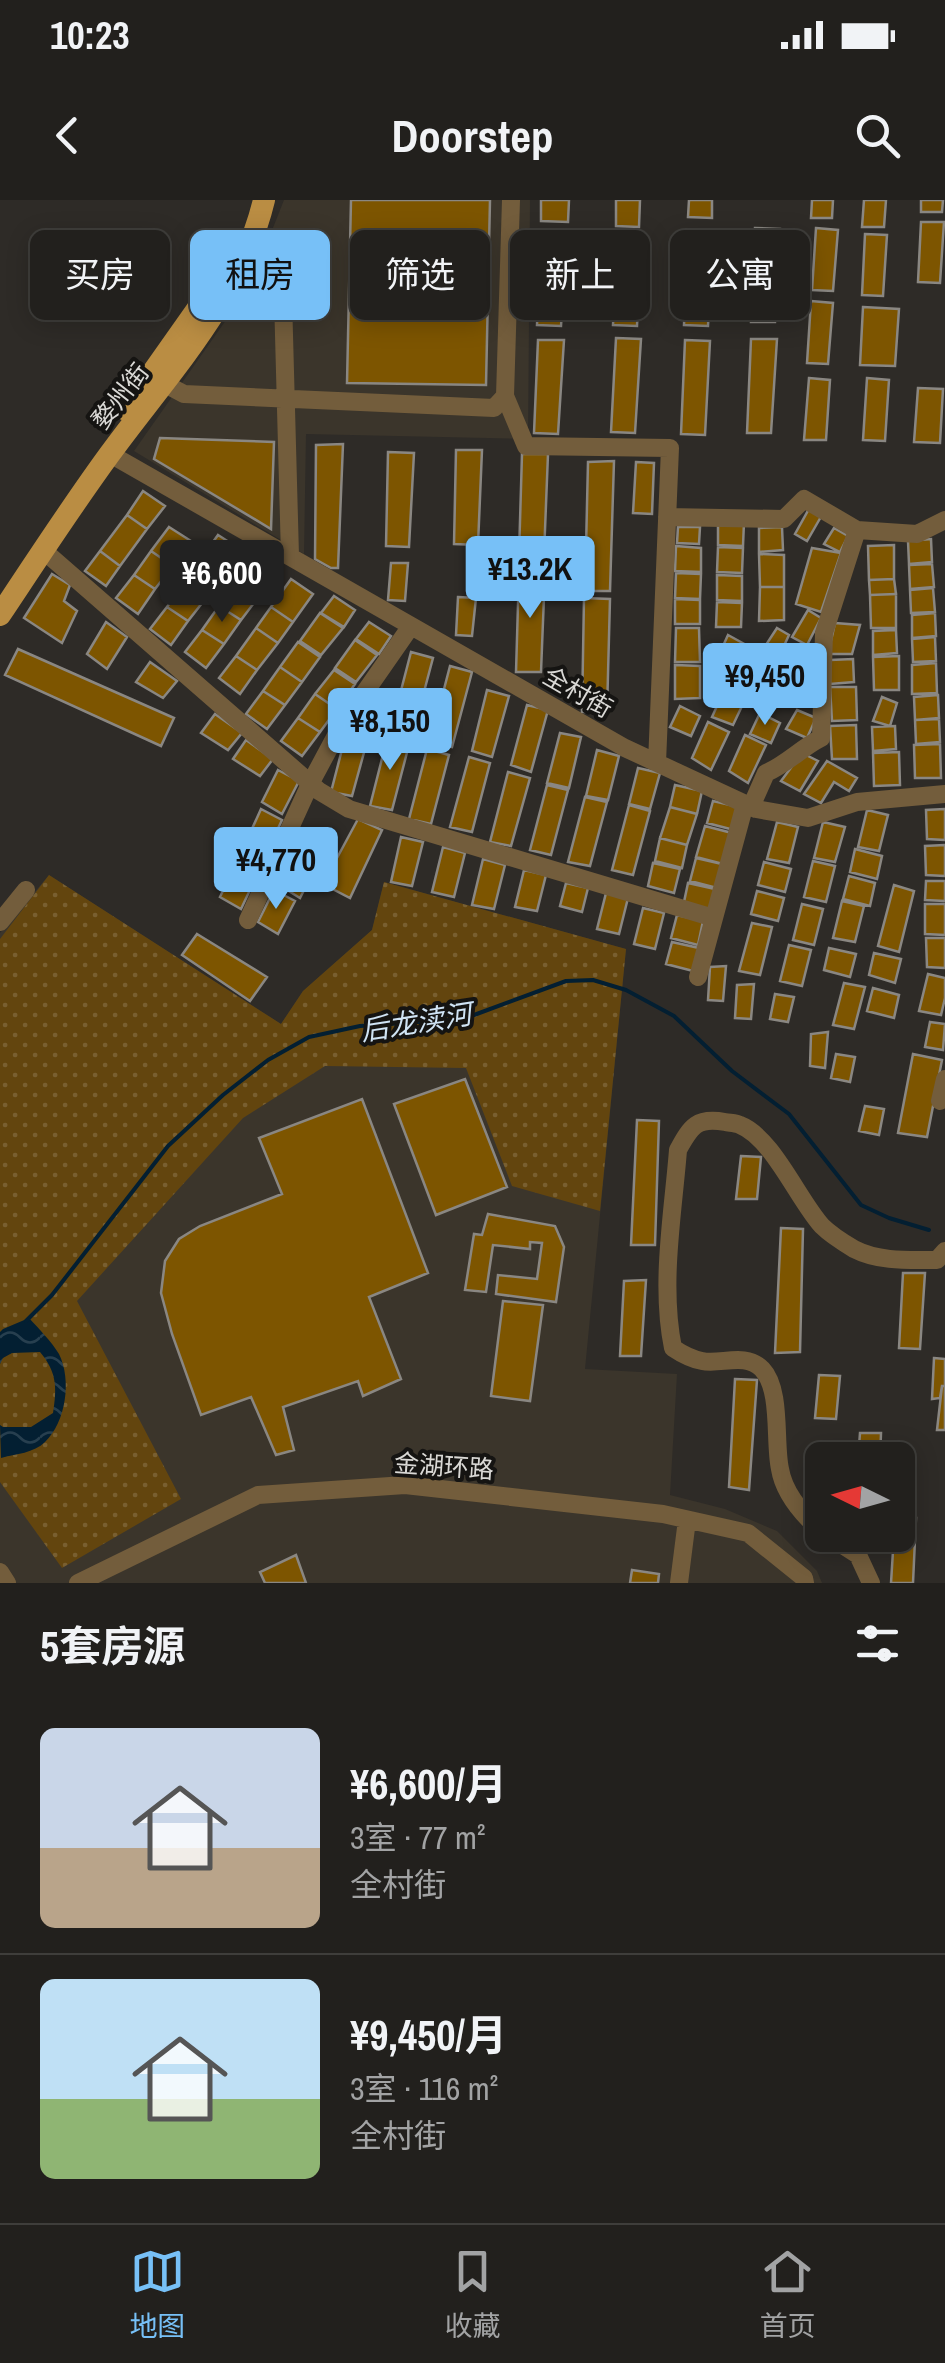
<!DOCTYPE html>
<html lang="zh">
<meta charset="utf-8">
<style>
:root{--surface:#22201d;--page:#2e2d2a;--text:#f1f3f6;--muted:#a2a3a4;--line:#3f3e3b;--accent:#77c0f7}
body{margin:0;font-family:"Archivo Narrow","Noto Sans SC",sans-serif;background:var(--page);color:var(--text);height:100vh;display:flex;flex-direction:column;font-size:38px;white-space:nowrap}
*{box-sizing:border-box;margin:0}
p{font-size:32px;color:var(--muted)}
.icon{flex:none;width:55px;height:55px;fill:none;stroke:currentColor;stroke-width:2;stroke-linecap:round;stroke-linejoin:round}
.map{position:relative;height:1383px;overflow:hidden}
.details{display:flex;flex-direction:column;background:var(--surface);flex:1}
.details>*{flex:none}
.banner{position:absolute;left:30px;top:30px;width:885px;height:90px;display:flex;gap:20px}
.needle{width:65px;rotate:275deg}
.tools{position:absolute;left:805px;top:1242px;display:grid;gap:20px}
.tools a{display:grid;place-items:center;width:110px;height:110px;border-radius:15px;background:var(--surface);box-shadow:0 5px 25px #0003,0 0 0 2px var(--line);font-size:50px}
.price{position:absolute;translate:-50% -85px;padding:0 22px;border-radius:10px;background:var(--accent);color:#111;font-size:32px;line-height:65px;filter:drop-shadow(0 2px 5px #0008)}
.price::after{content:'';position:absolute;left:50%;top:60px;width:30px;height:22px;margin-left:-15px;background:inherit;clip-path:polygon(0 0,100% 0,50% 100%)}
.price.current{background:#222;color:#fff}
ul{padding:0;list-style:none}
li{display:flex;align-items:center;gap:30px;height:250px;padding:0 40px}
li+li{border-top:2px solid var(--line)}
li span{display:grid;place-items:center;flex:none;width:280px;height:200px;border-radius:15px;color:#555}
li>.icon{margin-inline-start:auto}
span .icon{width:120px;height:120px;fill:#fffc;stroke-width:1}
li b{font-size:42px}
h2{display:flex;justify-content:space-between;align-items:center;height:120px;padding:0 40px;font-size:42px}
.chip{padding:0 35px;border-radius:15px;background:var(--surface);box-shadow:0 5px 25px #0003,0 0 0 2px var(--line);font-size:35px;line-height:90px}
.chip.current{background:var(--accent);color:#111}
.status{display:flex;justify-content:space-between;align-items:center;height:70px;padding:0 50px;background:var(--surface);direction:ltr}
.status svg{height:28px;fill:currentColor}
header{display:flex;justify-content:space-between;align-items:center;height:130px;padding:0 40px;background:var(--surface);font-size:45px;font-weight:800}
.tab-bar{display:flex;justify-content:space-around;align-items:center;height:140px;border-top:2px solid var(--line);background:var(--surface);font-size:28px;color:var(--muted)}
.tab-bar a{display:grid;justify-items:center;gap:5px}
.tab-bar .current{color:var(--accent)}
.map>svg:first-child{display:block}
</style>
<div class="status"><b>10:23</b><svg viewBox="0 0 49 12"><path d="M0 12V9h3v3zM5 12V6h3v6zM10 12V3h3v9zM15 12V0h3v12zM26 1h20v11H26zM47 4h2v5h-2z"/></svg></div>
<header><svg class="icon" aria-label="back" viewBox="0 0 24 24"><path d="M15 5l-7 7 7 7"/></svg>Doorstep<svg class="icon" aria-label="search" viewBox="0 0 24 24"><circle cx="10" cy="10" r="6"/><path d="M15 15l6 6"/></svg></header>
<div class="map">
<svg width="945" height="1383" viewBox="0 0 945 1383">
<defs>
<pattern id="park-dots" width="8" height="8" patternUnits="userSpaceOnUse" patternTransform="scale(2.5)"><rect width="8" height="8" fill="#63450e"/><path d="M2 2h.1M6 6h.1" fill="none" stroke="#795f30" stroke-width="1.8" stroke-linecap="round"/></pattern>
<pattern id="water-waves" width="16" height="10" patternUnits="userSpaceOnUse" patternTransform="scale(2.5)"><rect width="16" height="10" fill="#031f32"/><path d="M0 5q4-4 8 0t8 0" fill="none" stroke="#273f4f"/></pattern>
</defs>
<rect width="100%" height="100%" fill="#2e2b27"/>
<path fill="#3b352b" d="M284,0H530L528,239L306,234L304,354L134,251L250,86Z
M49,675L281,824L303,791L372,730L384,682L626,749L585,1169L677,1174L670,1295L725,1309L777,1331L817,1371L822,1383H0V733Z"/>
<path fill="url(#park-dots)" d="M49,675L281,824L303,791L372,730L384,682L626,749L600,1011L512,986L466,868L325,866L243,918L77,1101L181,1299L62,1368L0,1282V739Z"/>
<path fill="url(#water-waves)" d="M29,1118C40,1130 51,1141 59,1154C72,1180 66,1222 45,1242C34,1253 16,1254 1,1258L0,1225L3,1227H31L53,1213C57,1188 57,1172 40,1152L12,1153L3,1158L0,1164V1132L3,1129Z"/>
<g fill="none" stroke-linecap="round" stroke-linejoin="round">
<path stroke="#031f32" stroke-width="4" d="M26,1121L52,1095L168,946L223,895L268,860L309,837L360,826L448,820L474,815L566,781L593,780L626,790L674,816L732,871L789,914L861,1005L889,1018L929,1030"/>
</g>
<path fill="#7d5500" stroke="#8a8782" stroke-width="2.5" d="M351,0H490L486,185L347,183Z
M541,0H569L568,22L541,21Z
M616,0H640L639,27L616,26Z
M689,0H712V18L688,17Z
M812,0H833L832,18H811Z
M864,0H886L884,27H862Z
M921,0H943L942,12H921Z
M921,22H944L940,83L918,82Z
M755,28L780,29L775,122H751Z
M816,28L838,30L833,91L812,90Z
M541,31L567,32L561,126L537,125Z
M688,31L713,32L708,126L684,125Z
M865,34L887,35L883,96L862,95Z
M617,39L641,41L637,126L613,125Z
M811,101L833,103L828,164L807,163Z
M863,107L899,109L895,166L860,165Z
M616,138L641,139L635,233L611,232Z
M751,139H777L771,233H747Z
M538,140H564L558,234L534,233Z
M685,140L710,141L705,235L681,234Z
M809,178L830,180L826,240H804Z
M867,178L889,180L885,241L863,240Z
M918,188L943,189L940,243L914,242Z
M160,238L274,242L271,329L154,259Z
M343,244L338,368H331L315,359L316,245Z
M456,250H482L478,345L454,344Z
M388,252L414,253L409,347L386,346Z
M522,254H548L544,355H519Z
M614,261L610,391H585L588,262Z
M636,262L654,263L652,314L633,313Z
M143,291L165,306L147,329L127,315Z
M810,307L822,315L807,341L795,334Z
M127,315L147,329L120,366L100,351Z
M718,320L744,322L743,346L718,345Z
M169,327L191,341L173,366L151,351Z
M678,327H700L699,344L677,343Z
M782,327L783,350L759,352V328Z
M834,328L848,336L840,352L824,344Z
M218,335L240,349L226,370L203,356Z
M931,339L932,362L909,364L908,341Z
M894,345V379L869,380L868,346Z
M676,346L701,348V372L675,371Z
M718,347L743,348L742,373L717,372Z
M812,348L841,353L821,412L796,404Z
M100,351L120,366L106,386L85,371Z
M151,351L173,366L155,389L134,375Z
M759,354L784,355V387H760Z
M202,358L224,373L206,398L184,383Z
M253,358L275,373L261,394L238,379Z
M391,363H408L405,401L388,400Z
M932,364L934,387L910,389L909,365Z
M519,371H545L541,472H516Z
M676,373L701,374L700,399L675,398Z
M52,374L70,385L64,401L77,411L62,443L24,418Z
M134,375L155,389L138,414L116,398Z
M717,375L742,376V401L717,400Z
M291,379L313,394L293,422L271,407Z
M894,379L896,394L870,395L869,380Z
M238,381L260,395L241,420L219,406Z
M184,383L206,398L188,421L167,407Z
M760,387H784V420L759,421Z
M933,388L935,412L911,413L910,390Z
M896,394V428H871L870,395Z
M334,396L355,410L344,427L321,413Z
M458,397L476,398L472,436L456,435Z
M584,398L610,399L607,512H582Z
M675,399L700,400V424H675Z
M717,402L742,403L741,427H716Z
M219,406L241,420L224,444L202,430Z
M167,407L188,421L171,445L150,429Z
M271,407L293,422L278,443L256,428Z
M808,410L821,418L807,445L792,437Z
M320,413L343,428L321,455L300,441Z
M935,413L936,436L912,438V415Z
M106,422L127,437L107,469L87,454Z
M369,422L391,436L379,454L356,439Z
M835,423L860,425L852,454H828Z
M256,428L278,443L257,470L236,456Z
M676,428H699L700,462H675Z
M777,428L789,435L776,463L760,454Z
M202,430L224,444L206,468L185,452Z
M896,430L897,453L873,455V431Z
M728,435L748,446L739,466L718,457Z
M935,437L936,461L913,462L912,439Z
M355,440L377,455L356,482L335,468Z
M298,442L320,457L302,482L280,467Z
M18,449L174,518L161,546L5,475Z
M411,452L433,458L413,533L391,529Z
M236,456L257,470L240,494L219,478Z
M899,456V490H874L873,457Z
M760,459L783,473L764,504L742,491Z
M853,459L854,482L830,484V460Z
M150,462L177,481L163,498L136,482Z
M936,463L937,493L912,494V465Z
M675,465L700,466V498L675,499Z
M450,466L472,472L452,547L430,543Z
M280,467L302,482L285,505L263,491Z
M334,470L355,484L337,509L315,494Z
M830,487H856L857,520L832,521Z
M487,490L509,496L492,557L472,551Z
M263,491L285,505L267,529L246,514Z
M315,494L337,509L320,532L298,518Z
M722,495L742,506L733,525L712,517Z
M938,495L939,518L915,520L914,497Z
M882,497L897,503L890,526L873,521Z
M527,505L548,510L531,572L511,565Z
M680,506L700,516L691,536L670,527Z
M797,510L816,518L807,538L786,529Z
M760,513L780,523L771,543L750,534Z
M215,514L242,533L228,550L201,533Z
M298,518L320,532L302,556L281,541Z
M939,519L940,542L916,544L915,520Z
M708,522L729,532L711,570L692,558Z
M856,525L857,559H832L830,526Z
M895,526L896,549L873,551L872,527Z
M560,533L581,537L569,588L547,583Z
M346,534L368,538L352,596L331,592Z
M388,535L410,541L392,610L370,606Z
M745,535L766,545L748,583L729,571Z
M246,540L273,559L260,576L233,559Z
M940,544L941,578H915L914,545Z
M427,549L449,555L431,624L409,619Z
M597,550L619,556L608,600L586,596Z
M899,552L900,585L874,586L873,553Z
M802,553L818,561L800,591L781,581Z
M469,557L490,563L472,632L450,627Z
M827,561L857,578L849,591L834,582L821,603L804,594Z
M638,568L660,573L650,609L629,604Z
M278,570L299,581L282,614L262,602Z
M508,572L530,578L511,646L490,642Z
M547,585L568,590L551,655L530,650Z
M675,585L702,591L697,614L670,607Z
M585,597L607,602L590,666L568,662Z
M713,601L739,607L734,630L707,623Z
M629,605L650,611L633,675L612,670Z
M670,607L697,614L687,645L660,638Z
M261,609L282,620L272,641L251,631Z
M945,609V640L927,639L926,610Z
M867,610L888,615L879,651L858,647Z
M358,619L382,630L350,698L323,684Z
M777,622L798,627L789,663L767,659Z
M823,622L845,627L835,662L814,658Z
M705,626L732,633L723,664L696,657Z
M248,636L269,647L260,668L238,658Z
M300,637L325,649L300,698L276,683Z
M401,637L423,642L412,686L391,682Z
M660,638L687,645L682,668L655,661Z
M945,645V676L926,675L925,646Z
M443,647L465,653L454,697L432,692Z
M855,649L882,656L877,679L850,672Z
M696,658L722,664L717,688L690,681Z
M483,659L505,665L494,709L472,705Z
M813,661L835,666L826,702L804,697Z
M764,662L791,669L785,692L758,685Z
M653,663L680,669L674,693L648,686Z
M236,664L257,675L241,709L220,697Z
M524,670L546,675L537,711L515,707Z
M849,676L875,683L870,706L843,699Z
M926,681H945V701L925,700Z
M566,683L588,688L582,712L560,706Z
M688,683L715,689L710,710L684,702Z
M894,685L914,691L899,752L878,746Z
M274,690L295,701L278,734L258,722Z
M757,691L784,698L778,721L751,714Z
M606,693L628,698L619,734L597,729Z
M842,701L864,706L855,742L833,738Z
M802,704L823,709L814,745L793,740Z
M925,704H945V735L925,734Z
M643,708L664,713L655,749L634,744Z
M677,715L703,721L698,745L671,738Z
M752,723L772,727L760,775L739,771Z
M197,734L267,777L250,801L182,755Z
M926,738H945V768L927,767Z
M672,742L699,748L693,771L666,764Z
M789,745L811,750L802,786L780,781Z
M829,748L856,754L850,777L824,770Z
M874,753L901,759L895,783L869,775Z
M726,766L723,801L708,800L710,767Z
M928,774L945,778V798L941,815L919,811Z
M844,783L865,787L854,829L833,825Z
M754,784L751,819L735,818L737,785Z
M873,788L899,795L894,818L867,811Z
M775,794L794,797L788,822L770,819Z
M930,822L945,824L943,850L925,847Z
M828,832L825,868L810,866L811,834Z
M836,854L855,857L850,882L831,878Z
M913,854L942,860L927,937L898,933Z
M465,879L507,987L436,1015L394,904Z
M362,899L428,1073L369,1097L401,1179L363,1196L358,1181L283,1207L294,1250L276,1255L251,1197L201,1215L172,1134L161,1093L165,1061L179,1039L200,1026L282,994L259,938Z
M865,906L884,909L879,935L859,931Z
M637,920L659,921L655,1045H631Z
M741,956L761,957L757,999H736Z
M488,1014L555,1026L564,1047L556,1102L496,1094L498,1075L537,1079L542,1043L530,1042V1049L493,1045L486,1092L465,1090L474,1034L482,1035Z
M781,1028L803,1029L800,1152L775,1153Z
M903,1073H925L920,1149L899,1148Z
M646,1080L641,1156H620L624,1081Z
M503,1101L543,1105L530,1201L491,1196Z
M934,1158L945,1159V1186H942L940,1198L932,1199Z
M819,1175L840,1176L836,1219L815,1218Z
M735,1179L757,1180L749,1290L729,1287Z
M942,1186H945V1230H937Z
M860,1233H881L880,1260H858Z
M916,1318L913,1383H891L894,1335H898V1319Z
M296,1355L306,1383H265L260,1372Z
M632,1370L659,1374L658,1383H630Z"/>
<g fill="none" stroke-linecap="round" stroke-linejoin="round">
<path stroke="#735d3c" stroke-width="18" d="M254,36L282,61L290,356
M165,184L184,194L494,208L505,196L511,0
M505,196L526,246L670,248L657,563
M110,254L625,548L756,609L808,618L857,602L945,594
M667,317L784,319L804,299L857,330L917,334L945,320
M44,351L319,591L349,609L714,718
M751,607L766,573C787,564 801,548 821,538L824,433L857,330
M248,720L310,584L340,528L411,426
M0,722L26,690
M698,777L745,604
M940,901L945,879
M822,1332C804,1316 784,1294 780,1269C774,1242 782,1190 762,1169C745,1152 721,1165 702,1161C691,1159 682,1154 673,1148C660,1084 673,1014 678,950C691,926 697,917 725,922C730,923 736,923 740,925C772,937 799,1001 822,1026C830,1034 844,1043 854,1049C879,1062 909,1060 937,1060L945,1051
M827,1335L858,1355L871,1383
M0,1372L7,1383
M78,1383L258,1295L405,1285L663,1314L748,1333L804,1378L805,1383
M679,1383L687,1320"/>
<path stroke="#ba8d43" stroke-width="22" d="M126,210L217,81
M0,415C36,361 71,307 109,255C168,174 240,100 264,0"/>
</g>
<g text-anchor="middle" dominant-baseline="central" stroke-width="8" stroke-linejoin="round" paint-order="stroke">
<g font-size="25" fill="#dad9d6" stroke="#151412">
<text transform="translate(120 196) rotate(-52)">婺州街</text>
<text transform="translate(578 492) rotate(30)">全村街</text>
<text transform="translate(444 1266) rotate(4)">金湖环路</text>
</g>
<g font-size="28" font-style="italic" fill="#d0e4f5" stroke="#151412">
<text transform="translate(416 822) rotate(-9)">后龙渎河</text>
</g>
</g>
</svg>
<div class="tools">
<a><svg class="needle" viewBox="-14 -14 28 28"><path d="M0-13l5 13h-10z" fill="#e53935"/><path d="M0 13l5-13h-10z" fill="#a2a3a4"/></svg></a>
</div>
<b class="price" style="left:530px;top:421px">¥13.2K</b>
<b class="price current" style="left:222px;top:425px">¥6,600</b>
<b class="price" style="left:765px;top:528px">¥9,450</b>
<b class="price" style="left:390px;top:573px">¥8,150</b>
<b class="price" style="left:276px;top:712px">¥4,770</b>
<div class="banner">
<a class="chip">买房</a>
<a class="chip current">租房</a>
<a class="chip">筛选</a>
<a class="chip">新上</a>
<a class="chip">公寓</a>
</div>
</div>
<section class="details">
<h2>5套房源<svg class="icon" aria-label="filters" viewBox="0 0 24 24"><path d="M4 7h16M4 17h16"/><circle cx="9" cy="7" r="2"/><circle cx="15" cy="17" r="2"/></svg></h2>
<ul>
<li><span style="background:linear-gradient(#c9d6e8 60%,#b9a48a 0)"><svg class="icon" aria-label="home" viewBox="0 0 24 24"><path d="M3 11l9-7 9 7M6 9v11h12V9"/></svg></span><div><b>¥6,600/月</b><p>3室 · 77 m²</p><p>全村街</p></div></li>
<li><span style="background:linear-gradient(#bfe0f5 60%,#8fb573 0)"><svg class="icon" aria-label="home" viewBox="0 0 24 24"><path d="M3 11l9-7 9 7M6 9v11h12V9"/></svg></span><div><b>¥9,450/月</b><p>3室 · 116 m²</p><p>全村街</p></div></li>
</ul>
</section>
<nav class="tab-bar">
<a class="current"><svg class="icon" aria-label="map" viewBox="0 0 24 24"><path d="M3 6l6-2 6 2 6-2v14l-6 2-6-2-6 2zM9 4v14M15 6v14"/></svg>地图</a>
<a><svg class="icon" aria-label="saved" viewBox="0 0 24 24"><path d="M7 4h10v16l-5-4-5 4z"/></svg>收藏</a>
<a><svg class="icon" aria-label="home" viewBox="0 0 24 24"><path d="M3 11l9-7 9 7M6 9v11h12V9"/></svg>首页</a>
</nav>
